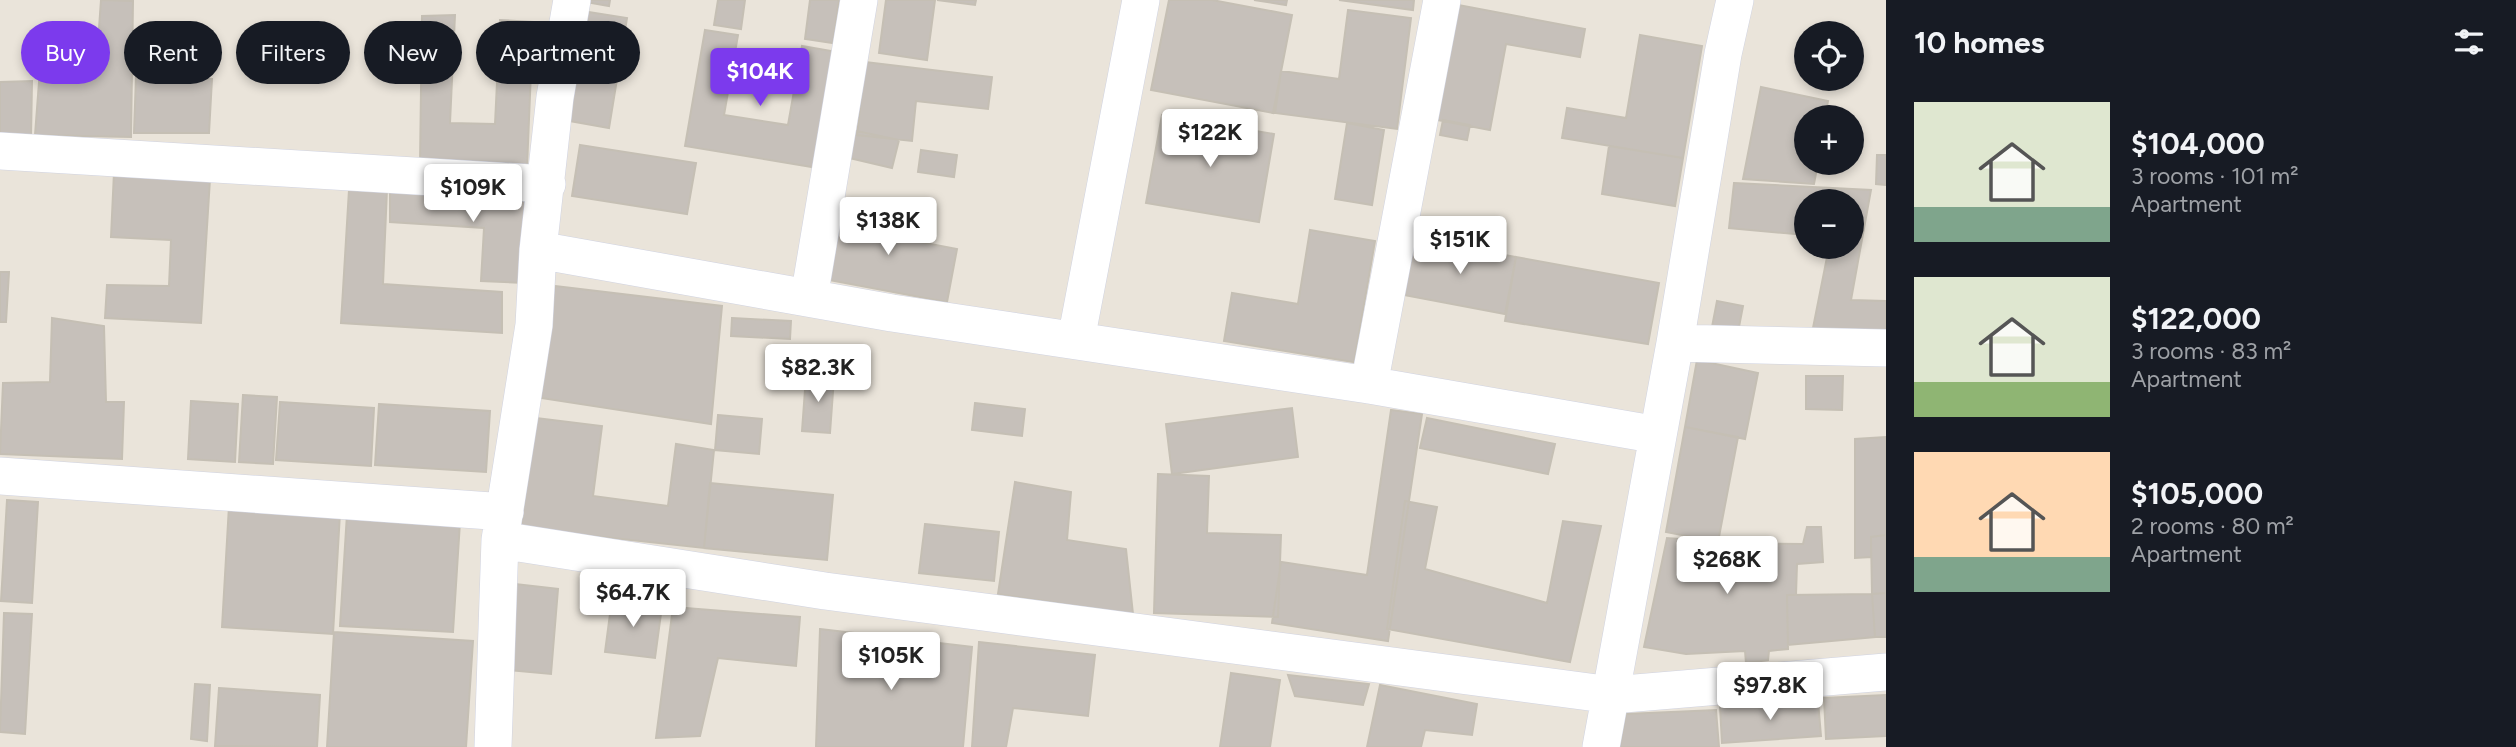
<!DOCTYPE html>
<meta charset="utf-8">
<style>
:root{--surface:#171b24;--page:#242831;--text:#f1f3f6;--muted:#9ea1a6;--accent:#7c3aed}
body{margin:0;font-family:Figtree,sans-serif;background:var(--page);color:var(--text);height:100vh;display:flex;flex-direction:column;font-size:26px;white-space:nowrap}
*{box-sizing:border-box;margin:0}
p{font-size:23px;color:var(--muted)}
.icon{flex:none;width:38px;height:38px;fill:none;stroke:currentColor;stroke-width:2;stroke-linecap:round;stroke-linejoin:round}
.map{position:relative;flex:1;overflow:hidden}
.panel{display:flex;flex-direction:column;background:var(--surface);width:630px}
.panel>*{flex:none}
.hud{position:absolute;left:21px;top:21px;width:665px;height:63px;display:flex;gap:14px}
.controls{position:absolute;left:1794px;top:21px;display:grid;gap:14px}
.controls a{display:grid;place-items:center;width:70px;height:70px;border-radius:50%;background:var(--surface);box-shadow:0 4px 10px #0003;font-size:35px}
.price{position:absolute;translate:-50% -60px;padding:0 16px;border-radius:7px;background:#fff;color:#222;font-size:23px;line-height:46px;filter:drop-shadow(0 2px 4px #0008)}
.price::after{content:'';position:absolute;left:50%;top:42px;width:21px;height:16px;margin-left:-10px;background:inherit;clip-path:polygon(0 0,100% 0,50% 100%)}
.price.selected{background:var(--accent);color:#fff}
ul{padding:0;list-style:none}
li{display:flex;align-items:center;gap:21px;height:175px;padding:0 28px}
li span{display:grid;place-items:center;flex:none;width:196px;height:140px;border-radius:0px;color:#555}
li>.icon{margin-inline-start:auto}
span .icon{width:84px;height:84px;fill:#fffc;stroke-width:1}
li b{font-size:30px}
h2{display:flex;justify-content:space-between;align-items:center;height:84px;padding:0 28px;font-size:30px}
.chip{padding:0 24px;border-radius:32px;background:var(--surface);box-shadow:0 4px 10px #0003;font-size:24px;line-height:63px}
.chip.selected{background:var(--accent);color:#fff}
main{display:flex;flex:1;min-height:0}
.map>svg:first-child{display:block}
</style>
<main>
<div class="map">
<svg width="1886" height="747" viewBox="0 0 1886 747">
<rect width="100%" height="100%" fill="#eae4da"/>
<path fill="#c6c0ba" stroke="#c5bfb4" stroke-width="2" d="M101,0L133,1L131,137L35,135L40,69L96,71Z
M587,0H610L609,6L586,2Z
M718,0H745L741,29L714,25Z
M810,0H839L833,43L805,39Z
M886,0H935L927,60L879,53Z
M937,0H976L975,5Z
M1169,0H1212L1292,15L1273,113L1151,90Z
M1254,0H1287L1286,5Z
M1339,0H1414L1413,10Z
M1453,4L1585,29L1580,57L1506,44L1490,130L1432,119Z
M576,10L627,18L609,128L558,119Z
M1348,10L1411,18L1397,129L1275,113L1281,71L1339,79Z
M455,15L450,123L495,124L500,20L533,22L527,168L420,164L422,16Z
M705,30L738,35L724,115L788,125L802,46L837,52L818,168L685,146Z
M1640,35L1702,46L1683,158L1562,138L1567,108L1626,118Z
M865,62L992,77L988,109L916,101L912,141L857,135Z
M136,76L212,79L209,133H134Z
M32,81L31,138L0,137V82Z
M1761,87L1828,101L1825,117H1806V163H1818L1814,184L1743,179Z
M1162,115L1274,134L1259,222L1146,203Z
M1443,120L1470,125L1467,140L1440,135Z
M1347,123L1384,130L1372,205L1335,199Z
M852,130L899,140L892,168L845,157Z
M580,145L696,163L687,214L572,196Z
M1609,146L1683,158L1675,206L1602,194Z
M921,150L957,155L954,177L918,172Z
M1877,155H1886V185L1876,184Z
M114,172L210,179L201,323L105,318L107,285L169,286L171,240L111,237Z
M1734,183L1871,190L1851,300L1886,301V337L1812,333L1829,247H1852V201H1806V235L1729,228Z
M390,187L529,195L524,283L481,281L484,228L390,222Z
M387,189L383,284L502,292V333L341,323L349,190Z
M844,198L884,206L878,234L957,249L947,302L829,280Z
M1310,230L1375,241L1354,362L1224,341L1232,293L1298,304Z
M1414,239L1516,257L1505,314L1404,295Z
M1516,257L1659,283L1648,344L1505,321Z
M0,272H9L6,322H0Z
M555,286L722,306L711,424L541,398Z
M1717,301L1743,306L1738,332L1712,327Z
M52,318L104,326L106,402H124L122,459L0,454L3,383L50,382Z
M732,318L791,321L790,339L731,336Z
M1697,360L1758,373L1745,439L1685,427Z
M806,376L834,378L830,433L802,431Z
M1806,376H1843L1842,410L1806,409Z
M243,395L277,397L273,464L239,462Z
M191,401L238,404L235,462L188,459Z
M280,402L374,408L371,466L276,460Z
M975,403L1025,409L1022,436L972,430Z
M379,404L490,411L486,472L375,465Z
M1292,408L1298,457L1172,474L1166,424Z
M1391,410L1422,414L1388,641L1272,623L1281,562L1367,575Z
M718,415L762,419L759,454L715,450Z
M536,418L602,426L593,496L668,506L676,444L714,450L704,548L521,528Z
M1427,418L1555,444L1548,474L1420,448Z
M1685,427L1738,437L1718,542L1666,532Z
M1886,437V535L1871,537V557L1855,558V439Z
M1158,474L1209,476L1207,533L1281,535L1278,617L1154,613Z
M1015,482L1071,492L1067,540L1126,549L1133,614L998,594Z
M710,483L833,495L827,560L704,548Z
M7,500L38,502L32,603L1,601Z
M1405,501L1437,507L1425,569L1547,603L1563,521L1601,526L1570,662L1387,629Z
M229,506L340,513L333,634L222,627Z
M347,514L460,522L453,632L340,626Z
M925,524L999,532L994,581L919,573Z
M1807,527H1821L1823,562L1797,564L1796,595H1787L1788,649L1769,651L1768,660L1746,663L1745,651L1686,654L1644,647L1667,538L1734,543L1803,544Z
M1886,535V593L1872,594L1871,537Z
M515,584L558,589L551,674L507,670Z
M1886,593V637H1875L1872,594Z
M1872,594L1875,637L1788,645L1787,595Z
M612,599L662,606L655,658L605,652Z
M673,607L800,617L796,666L718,658L700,736L656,738Z
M4,613L32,614L25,734L0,732Z
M820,629L972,647L963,747H816Z
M334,632L473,641L466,747H327Z
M979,642L1095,655L1088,716L1013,708L1006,747H972Z
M1231,673L1280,680L1270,747H1220Z
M1288,675L1369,684L1363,705L1295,696Z
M195,684L210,685L207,741L191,739Z
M1380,685L1477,704L1472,735L1425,730L1421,747H1367Z
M219,688L320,695L317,747L215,746Z
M1886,695V736L1826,739L1824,698Z
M1818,701L1821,736L1722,743L1720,707Z
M1716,710L1719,747H1620L1626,714Z"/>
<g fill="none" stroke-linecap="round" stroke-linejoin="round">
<defs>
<path id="minor" d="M0,151L547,184
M538,250L892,313L1369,385L1658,435
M809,298L859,0
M1076,340L1141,0
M1675,343L1886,348
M1369,385L1442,0
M0,476L505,512
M500,540L825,591L1612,695L1886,672
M493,747L500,540L534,325L538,250L555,97L572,0
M1601,747L1675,343L1723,54L1735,0"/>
</defs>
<use href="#minor" stroke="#d0d3e1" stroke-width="38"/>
<use href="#minor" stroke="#fff" stroke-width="37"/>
</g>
</svg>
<div class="controls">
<a><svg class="icon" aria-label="locate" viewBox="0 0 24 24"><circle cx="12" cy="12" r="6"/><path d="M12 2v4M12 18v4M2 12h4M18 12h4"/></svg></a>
<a>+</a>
<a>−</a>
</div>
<b class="price selected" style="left:760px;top:108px">$104K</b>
<b class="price" style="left:1210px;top:169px">$122K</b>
<b class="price" style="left:473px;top:224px">$109K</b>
<b class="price" style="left:888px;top:257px">$138K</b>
<b class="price" style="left:1460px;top:276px">$151K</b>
<b class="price" style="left:818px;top:404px">$82.3K</b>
<b class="price" style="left:1727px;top:596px">$268K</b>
<b class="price" style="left:633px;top:629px">$64.7K</b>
<b class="price" style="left:891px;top:692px">$105K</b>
<b class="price" style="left:1770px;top:722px">$97.8K</b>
<div class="hud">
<a class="chip selected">Buy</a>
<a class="chip">Rent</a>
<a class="chip">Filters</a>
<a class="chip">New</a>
<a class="chip">Apartment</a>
</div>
</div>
<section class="panel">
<h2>10 homes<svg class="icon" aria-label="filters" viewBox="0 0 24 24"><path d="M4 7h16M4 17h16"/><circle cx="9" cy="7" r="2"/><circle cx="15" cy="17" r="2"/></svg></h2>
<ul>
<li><span style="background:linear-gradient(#dfe7d0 75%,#7fa58c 0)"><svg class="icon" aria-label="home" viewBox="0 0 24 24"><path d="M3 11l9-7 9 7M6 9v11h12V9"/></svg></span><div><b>$104,000</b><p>3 rooms · 101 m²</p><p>Apartment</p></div></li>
<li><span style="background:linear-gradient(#dfe7d0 75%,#8fb573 0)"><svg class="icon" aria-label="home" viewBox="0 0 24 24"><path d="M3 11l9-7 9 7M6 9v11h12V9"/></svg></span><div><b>$122,000</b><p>3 rooms · 83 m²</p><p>Apartment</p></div></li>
<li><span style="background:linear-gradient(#ffd9b3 75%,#7fa58c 0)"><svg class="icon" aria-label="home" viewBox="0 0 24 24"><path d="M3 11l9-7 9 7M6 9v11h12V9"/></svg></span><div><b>$105,000</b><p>2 rooms · 80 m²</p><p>Apartment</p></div></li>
</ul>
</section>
</main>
